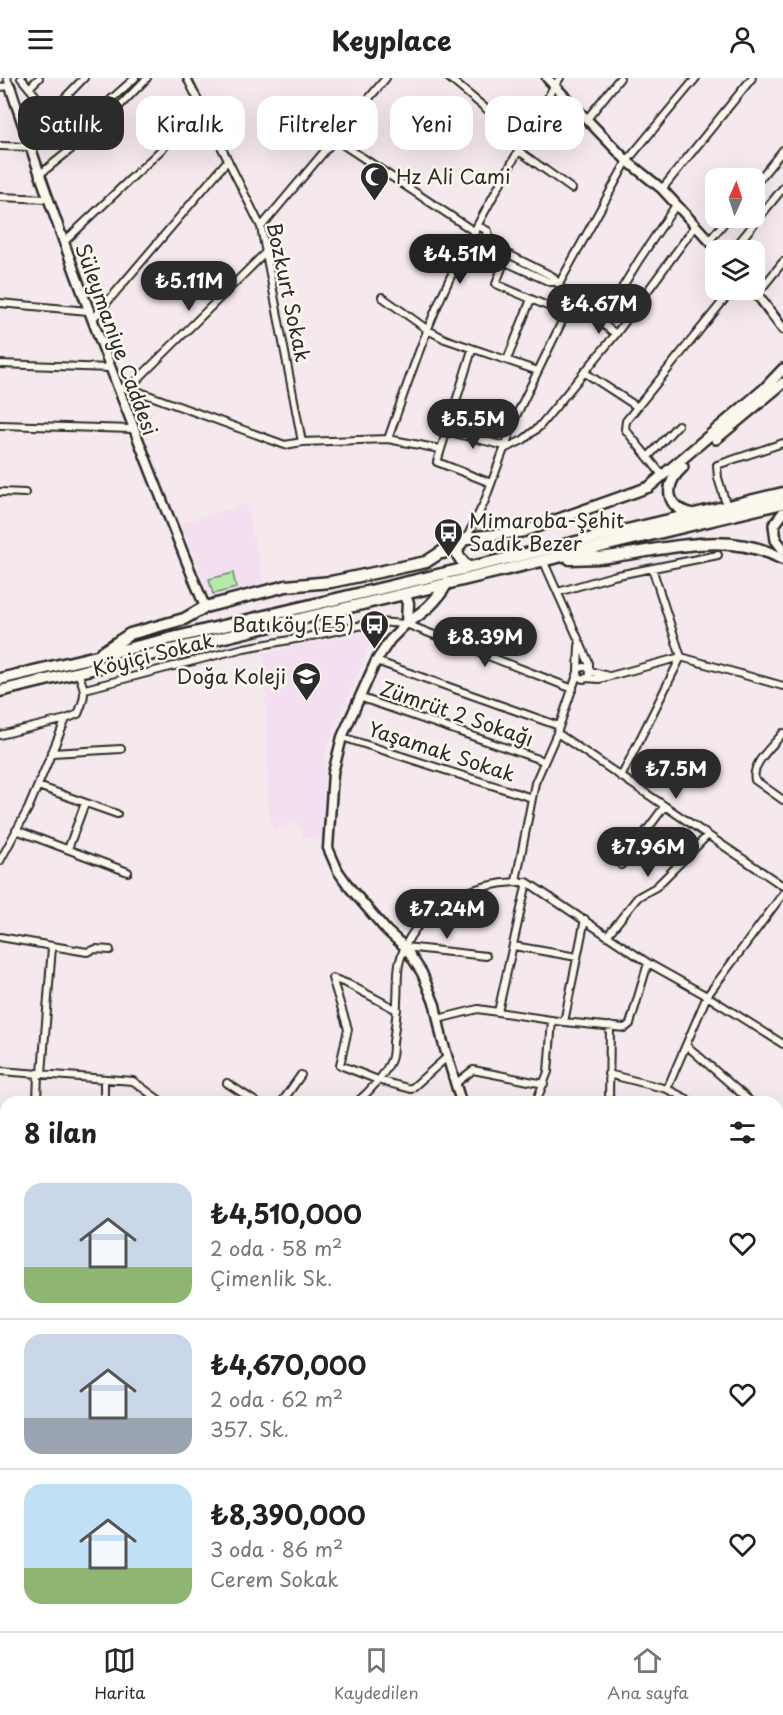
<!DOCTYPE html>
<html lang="tr">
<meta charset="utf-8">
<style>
:root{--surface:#fff;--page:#f6f6f6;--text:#222;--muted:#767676;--line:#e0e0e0;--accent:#2b2b2b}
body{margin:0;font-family:"Playpen Sans",sans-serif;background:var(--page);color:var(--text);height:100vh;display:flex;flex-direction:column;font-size:22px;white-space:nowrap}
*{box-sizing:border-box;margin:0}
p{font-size:20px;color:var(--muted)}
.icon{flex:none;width:33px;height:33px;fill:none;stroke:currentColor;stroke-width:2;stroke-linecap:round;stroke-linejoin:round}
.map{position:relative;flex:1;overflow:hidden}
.sheet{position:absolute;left:0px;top:1018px;width:783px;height:536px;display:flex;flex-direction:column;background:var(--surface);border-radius:18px 18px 0 0;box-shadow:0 6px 24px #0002}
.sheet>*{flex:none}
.banner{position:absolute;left:18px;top:18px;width:747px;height:54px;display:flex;gap:12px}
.needle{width:39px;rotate:3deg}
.fabs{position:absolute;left:705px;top:90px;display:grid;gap:12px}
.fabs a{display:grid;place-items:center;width:60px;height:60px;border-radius:12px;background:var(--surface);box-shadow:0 6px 24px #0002;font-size:30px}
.price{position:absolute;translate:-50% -51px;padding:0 14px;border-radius:21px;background:var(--accent);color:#fff;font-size:20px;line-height:39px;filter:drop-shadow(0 2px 3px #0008)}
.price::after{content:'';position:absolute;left:50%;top:36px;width:18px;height:14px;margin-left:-9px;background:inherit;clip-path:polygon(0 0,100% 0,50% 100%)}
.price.on{background:#222;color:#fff}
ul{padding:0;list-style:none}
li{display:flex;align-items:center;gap:18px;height:150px;padding:0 24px}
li+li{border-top:2px solid var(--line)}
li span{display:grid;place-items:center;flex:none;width:168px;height:120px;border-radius:18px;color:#555}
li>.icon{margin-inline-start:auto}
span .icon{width:72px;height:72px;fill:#fffc;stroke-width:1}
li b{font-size:26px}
h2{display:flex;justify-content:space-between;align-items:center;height:72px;padding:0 24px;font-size:26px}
.tag{padding:0 21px;border-radius:18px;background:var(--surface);box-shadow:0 6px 24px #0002;font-size:21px;line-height:54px}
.tag.on{background:var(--accent);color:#fff}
header{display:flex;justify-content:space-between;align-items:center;height:78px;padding:0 24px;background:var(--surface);font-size:27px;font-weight:700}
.tab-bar{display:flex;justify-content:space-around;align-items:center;height:84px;border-top:2px solid var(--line);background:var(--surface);font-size:16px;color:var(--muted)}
.tab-bar a{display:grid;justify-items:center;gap:3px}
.tab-bar .on{color:var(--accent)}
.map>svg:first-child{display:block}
</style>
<header><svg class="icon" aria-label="menu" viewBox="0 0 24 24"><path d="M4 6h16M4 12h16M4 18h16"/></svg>Keyplace<svg class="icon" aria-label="person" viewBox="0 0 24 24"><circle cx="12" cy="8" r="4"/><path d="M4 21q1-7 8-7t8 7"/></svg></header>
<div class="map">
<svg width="783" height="1553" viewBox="0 0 783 1553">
<rect width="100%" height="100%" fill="#f6e9ee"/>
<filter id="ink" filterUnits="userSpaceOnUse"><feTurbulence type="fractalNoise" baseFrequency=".0167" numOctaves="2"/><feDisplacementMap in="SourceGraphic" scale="12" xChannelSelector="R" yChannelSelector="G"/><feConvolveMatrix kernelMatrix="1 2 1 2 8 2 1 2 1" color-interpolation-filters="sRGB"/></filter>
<g filter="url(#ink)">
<path fill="#f3dff0" d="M246,426L264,505L211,521L181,445Z
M362,554L370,556L373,560L325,675L322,763L302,759L301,749L292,742L285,750L274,751L269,741L264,575Z"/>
<path fill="#b7e9a9" stroke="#718a6a" stroke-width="1.5" d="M233,495L236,510L213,516L209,501Z"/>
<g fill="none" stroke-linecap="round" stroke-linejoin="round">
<defs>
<path id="street" d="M21,0L65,53L80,49L135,0
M187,0L261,149L302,364L388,361L440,371
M449,0L525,63
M0,9L10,8L7,0
M29,10L39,0
M50,35L84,0
M587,41L620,0
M336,62L475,154
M0,68L30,69
M519,73L572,111
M39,97L100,48L147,0
M754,108L783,72
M662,111L752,0
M0,119L48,121
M478,148L488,153L490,163L498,171L552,198L572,223L616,256
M261,149L386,0
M710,162L728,140
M64,164L203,32
M468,167L550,204H556
M479,172L487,154
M733,172L783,110
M504,184L496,206L566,236
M559,206L627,83L696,0
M757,216L783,184
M382,219L428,252L445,261L538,293
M0,225L88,233
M92,242L228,82
M600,246L639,182L676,127
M472,272L437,384L491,405
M507,282L531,221
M0,286L110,290
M584,294L636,328
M117,310H129L285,367L302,364
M129,310L266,174
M0,347L132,351
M446,353L505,368
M388,361C407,307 425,252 450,200C482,135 520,72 554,8L560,0
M504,371L523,362L539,349L616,256L696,147
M648,379L678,347
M663,398L625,351L626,343L732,212
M0,414L25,415
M727,429L718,400L717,387L783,365
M466,461L484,425L517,336L572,223
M543,482L589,585V591
M558,514L613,498L718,477
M376,583L559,648
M578 595a6 6 0 1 1 12 0a6 6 0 1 1-12 0Z
M578,592L579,568
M590,593L608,598
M586,600L599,601L681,579L783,608
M85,611L244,570L307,559L377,544L406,546L573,611
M359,619L544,683
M557,655L783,808
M783,655C773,668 751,685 755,702L783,722
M0,657L66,641
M342,659L532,720
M52,675L121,671
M621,699L681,579L652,490
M38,708L117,736
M16,752L128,794
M68,771L85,725
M0,783L28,731L66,641L78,636C86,617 86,613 78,595
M621,787L664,729
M516,803L535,705L557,655L578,594
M607,858L638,819L656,809L707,758
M0,859L87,874L96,871L110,872
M514,868L577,879
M405,869L486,878
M397,932L348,906L332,900L348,951L340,987L378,1002L411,1011L447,979
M498,934L527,804
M438,941L478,931L564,944L625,950L630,946L648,885
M564,944L585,841
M686,967L751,1024
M0,993L133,1003L162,1024
M42,995L52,869
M608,996L667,1011L687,1021V1024
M104,1001V1024
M227,1005L256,1024
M455,1006L473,992L544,1006
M667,1011L707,918L783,816
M37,1024L38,995
M282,1024L301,997
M357,1024C369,1014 385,997 391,982C393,977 393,969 393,964C395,950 397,936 397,923C398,911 397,898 399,886C412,830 474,802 527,804L648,885L707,918L783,966
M536,1024L548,994L552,942
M609,1024L610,948
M0,1080L6,1083
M0,1141L6,1143
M777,1180L783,1175
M777,1249L783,1257
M0,1272L6,1273
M777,1313L783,1309
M777,1366L783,1374
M777,1405L783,1401
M0,1420L6,1422
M777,1454L783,1463
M777,1492H783
M0,1501L6,1505
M777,1542H783
M79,1548L88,1553
M190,1548L198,1553
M292,1548L301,1553
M348,1548L356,1553
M49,1553L53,1548
M106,1553L109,1548
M213,1553L215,1548"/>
<path id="secondary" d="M547,0L627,83L662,111L718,172
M10,8C68,185 135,357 205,529
M754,212L783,251
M407,545L390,562L376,583L342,659L333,695L328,770L338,793L350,810L387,853L405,869L422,895L435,927L442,961L461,1024
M777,1056L783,1051
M0,1323L6,1324
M538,1548L539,1553
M367,1553L371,1548
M719,1553V1548"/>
<path id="primary" d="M716,361L783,305
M683,389C663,407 665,430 693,436
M783,435L774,447L776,462L783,471
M466,461L480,458L522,454L649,409L764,311L783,291"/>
<path id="highway" d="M463,463C453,474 458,480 468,489
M443,475L455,466L466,461
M570,481C583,480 595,481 607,479C666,472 727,451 783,481
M404,516L408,525L407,545
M407,545C425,533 436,524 447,505
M101,575L130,556L184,541L205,529L286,508L331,504L426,484L446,471
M0,601L783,415
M0,613L783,425"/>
</defs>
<use href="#street" stroke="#2b2b2b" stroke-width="10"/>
<use href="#secondary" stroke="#2b2b2b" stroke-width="13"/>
<use href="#primary" stroke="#2b2b2b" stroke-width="14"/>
<use href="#highway" stroke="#2b2b2b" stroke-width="15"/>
<use href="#street" stroke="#fbf7ec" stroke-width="6"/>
<use href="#secondary" stroke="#fbf7ec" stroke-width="8"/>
<use href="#primary" stroke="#fbf7ec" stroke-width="9"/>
<use href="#highway" stroke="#fbf7ec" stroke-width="10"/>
</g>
</g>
<defs>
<symbol id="mosque-pin" viewBox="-11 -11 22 30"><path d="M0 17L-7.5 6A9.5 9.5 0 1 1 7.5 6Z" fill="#2b2b2b" stroke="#fbf7ec"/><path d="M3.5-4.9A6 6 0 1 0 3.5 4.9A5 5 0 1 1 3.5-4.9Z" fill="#fff"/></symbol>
<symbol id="bus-pin" viewBox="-11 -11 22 30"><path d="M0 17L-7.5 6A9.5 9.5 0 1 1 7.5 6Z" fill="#2b2b2b" stroke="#fbf7ec"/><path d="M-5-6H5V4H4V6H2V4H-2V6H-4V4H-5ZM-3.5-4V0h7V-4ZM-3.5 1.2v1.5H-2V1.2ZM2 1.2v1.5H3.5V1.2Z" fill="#fff"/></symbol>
<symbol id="school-pin" viewBox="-11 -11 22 30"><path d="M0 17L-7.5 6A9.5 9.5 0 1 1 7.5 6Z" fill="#2b2b2b" stroke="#fbf7ec"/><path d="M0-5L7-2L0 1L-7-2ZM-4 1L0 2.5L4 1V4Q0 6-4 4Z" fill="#fff"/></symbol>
</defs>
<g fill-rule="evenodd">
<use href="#mosque-pin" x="358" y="82" width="33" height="45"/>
<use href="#bus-pin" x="432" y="438" width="33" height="45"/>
<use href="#bus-pin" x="358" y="530" width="33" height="45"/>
<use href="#school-pin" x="290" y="582" width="33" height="45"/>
</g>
<g text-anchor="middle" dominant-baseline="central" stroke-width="5" stroke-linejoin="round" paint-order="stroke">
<g font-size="20" fill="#2b2b2b" stroke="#fbf7ec" text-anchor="start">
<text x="396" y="98">Hz Ali Cami</text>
<text x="469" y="442">Mimaroba-Şehit<tspan x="469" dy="23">Sadık Bezer</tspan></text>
<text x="354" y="546" text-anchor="end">Batıköy (E5)</text>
<text x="286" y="598" text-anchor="end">Doğa Koleji</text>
</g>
<g font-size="20" fill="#2b2b2b" stroke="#fbf7ec">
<text transform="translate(289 214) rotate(78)">Bozkurt Sokak</text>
<text transform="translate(117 261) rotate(70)">Süleymaniye Caddesi</text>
<text transform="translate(153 576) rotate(-14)">Köyiçi Sokak</text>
<text transform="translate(457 635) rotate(19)">Zümrüt 2 Sokağı</text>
<text transform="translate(442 673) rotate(18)">Yaşamak Sokak</text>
</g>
</g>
</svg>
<div class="fabs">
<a><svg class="needle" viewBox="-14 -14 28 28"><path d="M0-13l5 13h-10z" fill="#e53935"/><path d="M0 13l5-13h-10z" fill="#767676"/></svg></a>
<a><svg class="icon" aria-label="layers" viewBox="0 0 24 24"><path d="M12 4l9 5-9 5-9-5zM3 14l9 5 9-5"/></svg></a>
</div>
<b class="price on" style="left:460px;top:207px">₺4.51M</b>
<b class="price" style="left:189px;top:234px">₺5.11M</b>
<b class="price" style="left:599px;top:257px">₺4.67M</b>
<b class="price" style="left:473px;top:372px">₺5.5M</b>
<b class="price" style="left:485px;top:590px">₺8.39M</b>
<b class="price" style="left:676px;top:722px">₺7.5M</b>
<b class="price" style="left:648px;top:800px">₺7.96M</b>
<b class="price" style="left:447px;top:862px">₺7.24M</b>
<div class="banner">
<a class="tag on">Satılık</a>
<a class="tag">Kiralık</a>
<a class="tag">Filtreler</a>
<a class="tag">Yeni</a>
<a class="tag">Daire</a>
</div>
<section class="sheet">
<h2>8 ilan<svg class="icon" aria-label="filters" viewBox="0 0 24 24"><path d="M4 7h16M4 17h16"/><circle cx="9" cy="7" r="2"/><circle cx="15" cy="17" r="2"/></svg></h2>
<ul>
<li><span style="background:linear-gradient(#c9d6e8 70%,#8fb573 0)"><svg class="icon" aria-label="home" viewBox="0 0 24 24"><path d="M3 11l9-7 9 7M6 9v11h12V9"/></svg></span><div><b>₺4,510,000</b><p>2 oda · 58 m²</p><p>Çimenlik Sk.</p></div><svg class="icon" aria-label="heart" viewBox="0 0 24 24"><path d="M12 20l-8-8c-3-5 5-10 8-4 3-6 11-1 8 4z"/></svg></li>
<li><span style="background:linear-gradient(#c9d6e8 70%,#9aa5b1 0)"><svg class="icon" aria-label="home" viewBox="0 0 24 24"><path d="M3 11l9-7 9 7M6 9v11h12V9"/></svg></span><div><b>₺4,670,000</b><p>2 oda · 62 m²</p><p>357. Sk.</p></div><svg class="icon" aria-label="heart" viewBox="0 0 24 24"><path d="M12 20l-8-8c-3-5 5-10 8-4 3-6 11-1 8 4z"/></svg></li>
<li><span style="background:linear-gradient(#bfe0f5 70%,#8fb573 0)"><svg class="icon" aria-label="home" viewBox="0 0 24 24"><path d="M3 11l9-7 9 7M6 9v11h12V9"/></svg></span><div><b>₺8,390,000</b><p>3 oda · 86 m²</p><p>Cerem Sokak</p></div><svg class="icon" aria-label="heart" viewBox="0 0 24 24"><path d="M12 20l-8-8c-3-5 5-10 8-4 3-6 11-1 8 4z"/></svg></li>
</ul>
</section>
</div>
<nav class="tab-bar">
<a class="on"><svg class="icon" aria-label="map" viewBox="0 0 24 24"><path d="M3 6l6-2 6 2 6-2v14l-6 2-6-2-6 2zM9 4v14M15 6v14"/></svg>Harita</a>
<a><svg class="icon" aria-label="saved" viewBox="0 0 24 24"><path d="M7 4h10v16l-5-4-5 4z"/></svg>Kaydedilen</a>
<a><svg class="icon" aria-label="home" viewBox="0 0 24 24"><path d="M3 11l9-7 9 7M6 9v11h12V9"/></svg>Ana sayfa</a>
</nav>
